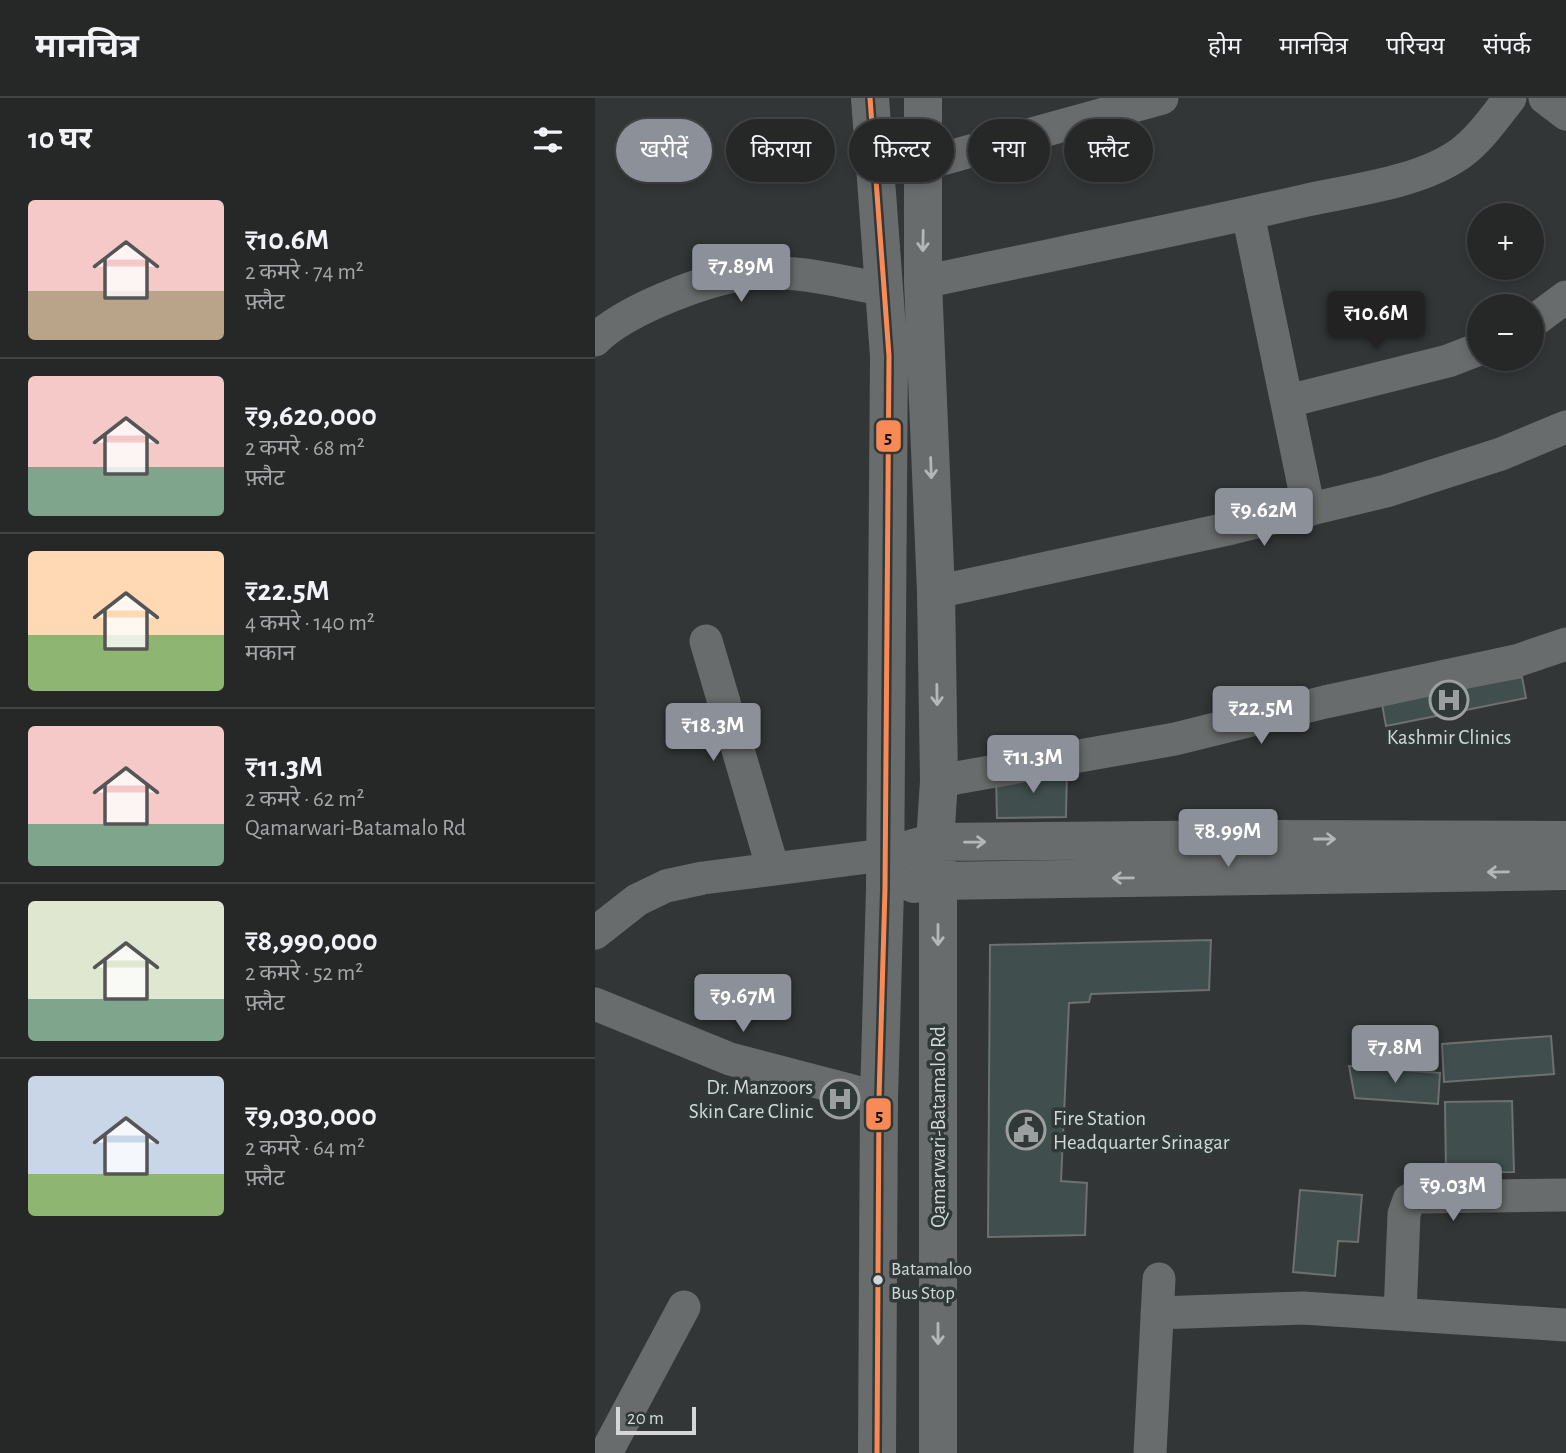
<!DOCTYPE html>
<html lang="hi">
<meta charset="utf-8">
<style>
:root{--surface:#262828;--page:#2e3030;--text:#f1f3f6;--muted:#a4a6a8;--line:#424445;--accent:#8c9099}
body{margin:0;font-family:"Alegreya Sans","Noto Sans Devanagari",sans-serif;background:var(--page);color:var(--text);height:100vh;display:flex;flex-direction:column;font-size:26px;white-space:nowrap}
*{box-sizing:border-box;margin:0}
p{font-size:23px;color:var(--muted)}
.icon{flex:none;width:38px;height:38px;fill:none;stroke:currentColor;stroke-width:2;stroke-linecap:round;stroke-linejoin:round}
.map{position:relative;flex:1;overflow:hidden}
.sheet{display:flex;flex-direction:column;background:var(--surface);width:595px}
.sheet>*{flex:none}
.hud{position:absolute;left:21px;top:21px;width:665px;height:63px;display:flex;gap:14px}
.fabs{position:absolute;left:872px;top:105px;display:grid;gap:14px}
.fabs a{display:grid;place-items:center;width:77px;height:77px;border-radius:50%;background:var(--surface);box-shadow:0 4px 10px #0003,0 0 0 2px var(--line);font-size:35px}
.scale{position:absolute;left:21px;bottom:18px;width:80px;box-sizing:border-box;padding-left:7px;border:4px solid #d3d7d7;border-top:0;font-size:19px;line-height:24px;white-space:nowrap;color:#d3d7d7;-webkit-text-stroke:5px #303838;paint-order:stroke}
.price{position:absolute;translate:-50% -60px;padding:0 16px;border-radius:7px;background:var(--accent);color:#fff;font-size:23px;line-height:46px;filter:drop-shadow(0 2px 4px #0008)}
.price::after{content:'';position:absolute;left:50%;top:42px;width:21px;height:16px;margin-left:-10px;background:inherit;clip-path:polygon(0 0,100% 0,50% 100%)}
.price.active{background:#222;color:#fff}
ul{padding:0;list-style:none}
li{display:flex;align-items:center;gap:21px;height:175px;padding:0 28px}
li+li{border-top:2px solid var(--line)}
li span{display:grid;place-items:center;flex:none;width:196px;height:140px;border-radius:7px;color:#555}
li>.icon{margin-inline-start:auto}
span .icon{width:84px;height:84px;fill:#fffc;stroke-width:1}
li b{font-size:30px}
h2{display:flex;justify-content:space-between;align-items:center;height:84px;padding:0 28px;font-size:30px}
.chip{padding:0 24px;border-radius:32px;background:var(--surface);box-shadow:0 4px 10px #0003,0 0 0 2px var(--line);font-size:24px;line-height:63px}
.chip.active{background:var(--accent);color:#fff}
header{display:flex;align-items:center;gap:42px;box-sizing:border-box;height:98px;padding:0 35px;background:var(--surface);border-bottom:2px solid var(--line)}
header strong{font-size:33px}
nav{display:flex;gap:38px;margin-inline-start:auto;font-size:24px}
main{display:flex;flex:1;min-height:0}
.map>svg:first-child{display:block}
</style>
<header>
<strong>मानचित्र</strong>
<nav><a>होम</a><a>मानचित्र</a><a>परिचय</a><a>संपर्क</a></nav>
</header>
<main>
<section class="sheet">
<h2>10 घर<svg class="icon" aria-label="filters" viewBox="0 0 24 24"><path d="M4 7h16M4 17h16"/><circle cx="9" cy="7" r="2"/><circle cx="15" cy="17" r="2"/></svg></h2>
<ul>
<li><span style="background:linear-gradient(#f6c9c9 65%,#b9a48a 0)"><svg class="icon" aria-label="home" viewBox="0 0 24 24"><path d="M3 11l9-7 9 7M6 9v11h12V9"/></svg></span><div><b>₹10.6M</b><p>2 कमरे · 74 m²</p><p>फ़्लैट</p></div></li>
<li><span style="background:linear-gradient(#f6c9c9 65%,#7fa58c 0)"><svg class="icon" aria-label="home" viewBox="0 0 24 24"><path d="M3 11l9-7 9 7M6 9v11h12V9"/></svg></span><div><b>₹9,620,000</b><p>2 कमरे · 68 m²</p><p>फ़्लैट</p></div></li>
<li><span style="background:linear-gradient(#ffd9b3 60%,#8fb573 0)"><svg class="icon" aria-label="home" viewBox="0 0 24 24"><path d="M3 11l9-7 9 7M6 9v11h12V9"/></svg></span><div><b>₹22.5M</b><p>4 कमरे · 140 m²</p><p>मकान</p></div></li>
<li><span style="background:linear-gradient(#f6c9c9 70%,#7fa58c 0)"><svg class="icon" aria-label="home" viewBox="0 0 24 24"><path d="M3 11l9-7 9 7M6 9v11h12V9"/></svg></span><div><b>₹11.3M</b><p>2 कमरे · 62 m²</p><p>Qamarwari-Batamalo Rd</p></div></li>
<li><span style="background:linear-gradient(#dfe7d0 70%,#7fa58c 0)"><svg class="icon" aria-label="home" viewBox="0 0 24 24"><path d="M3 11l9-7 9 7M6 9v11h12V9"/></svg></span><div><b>₹8,990,000</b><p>2 कमरे · 52 m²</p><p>फ़्लैट</p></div></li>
<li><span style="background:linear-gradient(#c9d6e8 70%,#8fb573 0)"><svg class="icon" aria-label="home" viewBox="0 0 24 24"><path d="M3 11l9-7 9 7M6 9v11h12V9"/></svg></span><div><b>₹9,030,000</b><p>2 कमरे · 64 m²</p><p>फ़्लैट</p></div></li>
</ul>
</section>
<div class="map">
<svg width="971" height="1355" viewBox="0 0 971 1355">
<rect width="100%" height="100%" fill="#323636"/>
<path fill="#404e4e" stroke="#6c706f" stroke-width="2" d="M927,579L931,600L791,628L787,606Z
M472,669L471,719L402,720L401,679Z
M616,842L614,892L496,896L494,904L474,905L466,1083L492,1085L490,1137L393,1139L395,847Z
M956,938L959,976L849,984L847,946Z
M754,968L845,975L843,1006L760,1000Z
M917,1003L919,1074L851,1075L850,1004Z
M705,1092L767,1097L763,1144L743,1143L740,1178L698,1174Z"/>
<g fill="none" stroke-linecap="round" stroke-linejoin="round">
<path stroke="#696c6c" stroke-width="33" d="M950,0L971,16
M329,66L567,0
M653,116L714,412
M328,184C455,157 582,132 708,103C756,92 825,85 866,55C885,41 900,19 915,0
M936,225L971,199
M0,242C31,211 117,178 161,175C203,172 246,184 288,191
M693,303L853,263L884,251
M341,494L637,430L791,393L906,356L971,329
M111,543L178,771
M344,683L580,641L730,604L921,563L971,546
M0,835L42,802L71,788L108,780L289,757
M0,906L135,961L284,1000
M562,1215L708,1210L971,1227
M805,1216L809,1116L814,1102L822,1099L971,1097
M11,1355L89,1209
M555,1355L564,1181"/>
<path stroke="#696c6c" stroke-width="38" d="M275,0L294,258L290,791L284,1000L282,1355
M328,0V184L341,494L344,683L340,744L343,783V1355
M315,751L340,744L669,741L971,742
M319,786L343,783L971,773"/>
<defs>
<path id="bus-1" d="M275,0L294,258L290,791L284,1000L282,1355"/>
</defs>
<use href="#bus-1" stroke="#303838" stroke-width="10"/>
<use href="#bus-1" stroke="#f98a56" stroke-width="5"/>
</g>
<defs><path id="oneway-shaft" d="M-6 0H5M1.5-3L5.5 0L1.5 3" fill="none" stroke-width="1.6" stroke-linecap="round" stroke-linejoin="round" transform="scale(1.75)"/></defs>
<g stroke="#b3b7b7">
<use href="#oneway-shaft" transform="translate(328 143) rotate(91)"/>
<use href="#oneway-shaft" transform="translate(336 370) rotate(88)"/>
<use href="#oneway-shaft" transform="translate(342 597) rotate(89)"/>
<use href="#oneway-shaft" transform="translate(730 741)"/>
<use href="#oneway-shaft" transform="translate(380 744) rotate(-1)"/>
<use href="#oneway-shaft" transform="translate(903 774) rotate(179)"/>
<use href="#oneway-shaft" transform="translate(528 780) rotate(179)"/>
<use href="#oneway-shaft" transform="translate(343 837) rotate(90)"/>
<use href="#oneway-shaft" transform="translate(343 1236) rotate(90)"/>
</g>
<defs>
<symbol id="hospital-ring" viewBox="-11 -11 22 22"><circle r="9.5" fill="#303838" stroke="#9b9f9f" stroke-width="1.5"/><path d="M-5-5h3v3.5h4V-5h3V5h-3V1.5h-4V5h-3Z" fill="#9b9f9f"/></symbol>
<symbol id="civic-ring" viewBox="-11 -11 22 22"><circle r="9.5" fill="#303838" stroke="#9b9f9f" stroke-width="1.5"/><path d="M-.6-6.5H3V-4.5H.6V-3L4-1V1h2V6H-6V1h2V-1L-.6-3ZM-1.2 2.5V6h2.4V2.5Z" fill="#9b9f9f"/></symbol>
</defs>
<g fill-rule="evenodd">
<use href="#hospital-ring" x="832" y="580" width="44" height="44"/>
<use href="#hospital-ring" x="223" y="979" width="44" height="44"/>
<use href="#civic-ring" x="409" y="1010" width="44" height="44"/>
</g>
<circle fill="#d3d7d7" stroke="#303838" stroke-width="2.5" cx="283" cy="1182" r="6"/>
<g text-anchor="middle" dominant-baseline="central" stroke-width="7" stroke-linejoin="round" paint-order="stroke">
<g font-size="19" fill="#d3d7d7" stroke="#303838" text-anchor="start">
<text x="296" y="1171">Batamaloo<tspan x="296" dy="24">Bus Stop</tspan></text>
</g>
<g font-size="21" fill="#d3d7d7" stroke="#303838">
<text x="854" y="639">Kashmir Clinics</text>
<text x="218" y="989" text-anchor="end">Dr. Manzoors<tspan x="218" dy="24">Skin Care Clinic</tspan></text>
<text x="458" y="1020" text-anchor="start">Fire Station<tspan x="458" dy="24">Headquarter Srinagar</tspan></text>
</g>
<g font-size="21" fill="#d3d7d7" stroke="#303838">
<text transform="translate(343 1029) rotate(-90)">Qamarwari-Batamalo Rd</text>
</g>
</g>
<g stroke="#303838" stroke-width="2.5">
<rect x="280" y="321" width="27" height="34" rx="7" fill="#f98a56"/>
<rect x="270" y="999" width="27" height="34" rx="7" fill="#f98a56"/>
</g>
<g font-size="19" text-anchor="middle" font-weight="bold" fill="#111">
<text x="293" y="345">5</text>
<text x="284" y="1023">5</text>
</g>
</svg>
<div class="fabs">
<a>+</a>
<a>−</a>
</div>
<div class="scale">20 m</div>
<b class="price" style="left:146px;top:206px">₹7.89M</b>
<b class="price active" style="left:781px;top:253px">₹10.6M</b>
<b class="price" style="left:669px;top:450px">₹9.62M</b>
<b class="price" style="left:666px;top:648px">₹22.5M</b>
<b class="price" style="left:118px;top:665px">₹18.3M</b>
<b class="price" style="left:438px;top:697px">₹11.3M</b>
<b class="price" style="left:633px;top:771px">₹8.99M</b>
<b class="price" style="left:148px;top:936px">₹9.67M</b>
<b class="price" style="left:800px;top:987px">₹7.8M</b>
<b class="price" style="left:858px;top:1125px">₹9.03M</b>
<div class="hud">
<a class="chip active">खरीदें</a>
<a class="chip">किराया</a>
<a class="chip">फ़िल्टर</a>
<a class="chip">नया</a>
<a class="chip">फ़्लैट</a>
</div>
</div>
</main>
